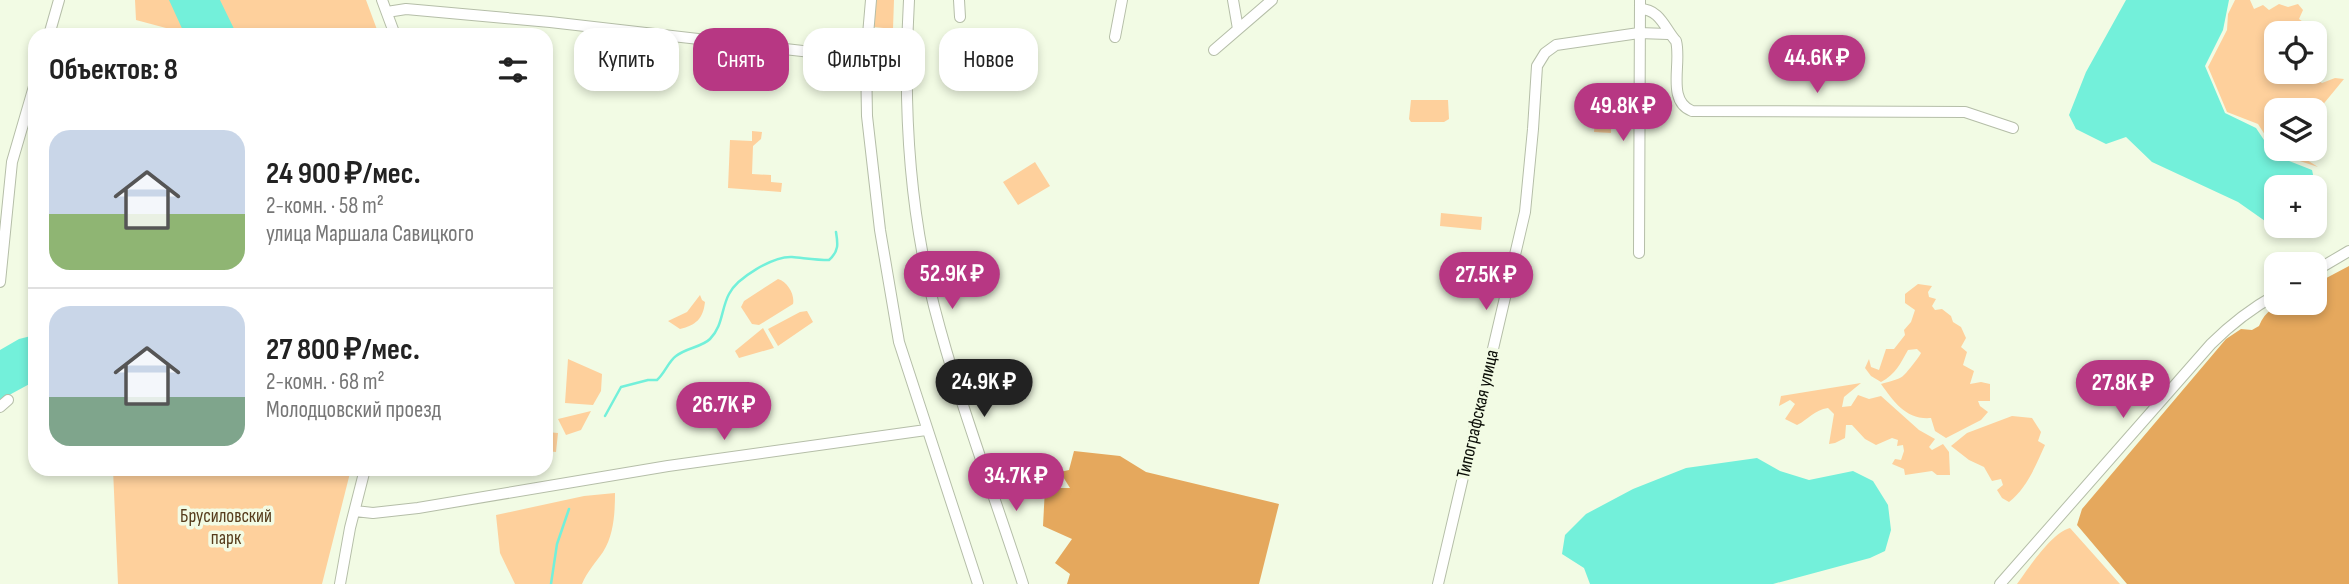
<!DOCTYPE html>
<html lang="ru">
<meta charset="utf-8">
<style>
:root{--surface:#fff;--page:#f6f6f6;--text:#222;--muted:#767676;--line:#e0e0e0;--accent:#b73783}
body{margin:0;font-family:"Sofia Sans Condensed",sans-serif;background:var(--page);color:var(--text);height:100vh;display:flex;flex-direction:column;font-size:26px;white-space:nowrap}
*{box-sizing:border-box;margin:0}
p{font-size:23px;color:var(--muted)}
.icon{flex:none;width:38px;height:38px;fill:none;stroke:currentColor;stroke-width:2;stroke-linecap:round;stroke-linejoin:round}
.map{position:relative;flex:1;overflow:hidden}
.side{position:absolute;left:28px;top:28px;width:525px;height:448px;display:flex;flex-direction:column;background:var(--surface);border-radius:21px;box-shadow:0 4px 10px #0003}
.side>*{flex:none}
.hud{position:absolute;left:574px;top:28px;width:665px;height:63px;display:flex;gap:14px}
.fabs{position:absolute;left:2264px;top:21px;display:grid;gap:14px}
.fabs a{display:grid;place-items:center;width:63px;height:63px;border-radius:14px;background:var(--surface);box-shadow:0 4px 10px #0003;font-size:35px}
.price{position:absolute;translate:-50% -60px;padding:0 16px;border-radius:24px;background:var(--accent);color:#fff;font-size:23px;line-height:46px;filter:drop-shadow(0 2px 4px #0008)}
.price::after{content:'';position:absolute;left:50%;top:42px;width:21px;height:16px;margin-left:-10px;background:inherit;clip-path:polygon(0 0,100% 0,50% 100%)}
.price.selected{background:#222;color:#fff}
ul{padding:0;list-style:none}
li{display:flex;align-items:center;gap:21px;height:175px;padding:0 21px}
li+li{border-top:2px solid var(--line)}
li span{display:grid;place-items:center;flex:none;width:196px;height:140px;border-radius:21px;color:#555}
li>.icon{margin-inline-start:auto}
span .icon{width:84px;height:84px;fill:#fffc;stroke-width:1}
li b{font-size:30px}
h2{display:flex;justify-content:space-between;align-items:center;height:84px;padding:0 21px;font-size:30px}
.pill{padding:0 24px;border-radius:21px;background:var(--surface);box-shadow:0 4px 10px #0003;font-size:24px;line-height:63px}
.pill.selected{background:var(--accent);color:#fff}
.map>svg:first-child{display:block}
</style>
<div class="map">
<svg width="2349" height="584" viewBox="0 0 2349 584">
<rect width="100%" height="100%" fill="#f2fbe4"/>
<path fill="#fed09c" d="M135,0H366L379,35H167L166,28L136,20Z
M875,0H894L893,29L874,27Z
M2235,0H2250L2254,9L2263,5L2269,10L2279,4L2288,7L2298,4L2303,10L2299,19L2313,29V33H2277V72H2315V38L2323,45V67L2315,75V79L2322,83L2335,78L2344,79L2316,113L2315,110H2309L2303,104L2296,105L2297,110H2277V149H2302L2307,160L2318,167L2281,155L2274,149L2258,124L2227,112L2208,67L2227,30L2228,14Z
M1411,100H1448L1449,119L1444,122H1411L1409,119Z
M1596,102L1612,103L1611,133L1594,132Z
M752,131L762,132L761,139L753,146L752,174L771,175V182L782,183L781,192L728,188L730,140L752,141Z
M1035,162L1050,186L1018,205L1003,182Z
M1441,213L1482,217L1481,230L1440,226Z
M778,279C788,282 795,295 793,304L759,325L752,324L741,307L744,301Z
M1918,284L1932,286L1928,292L1929,297L1936,299L1932,306L1935,310L1942,309L1951,316L1953,322L1961,327L1966,338L1961,347L1967,352L1963,365L1974,371L1970,384L1981,382L1990,384V401H1978L1980,406L1988,412L1981,420L1946,438L1935,431L1931,418C1906,420 1894,402 1881,384C1887,382 1898,380 1903,376C1905,375 1920,356 1921,353L1917,349L1908,350C1900,364 1896,374 1881,382L1871,376L1865,368L1869,359L1871,367L1879,370L1886,349H1894L1905,335L1904,330L1911,322L1915,310L1905,303V294Z
M700,295L702,300L705,302C703,319 696,325 680,329L668,321L687,312Z
M807,311L813,322L778,346L768,329L800,312Z
M763,328L774,348L739,358L735,351Z
M568,359L602,374L601,391L593,405L565,403Z
M1861,383L1844,397L1842,407L1851,406L1858,395L1869,399L1881,396L1919,430L1935,439L1929,447L1932,450L1943,444L1949,452L1950,475H1937L1932,471L1905,475L1904,469L1892,464L1895,459L1901,460L1904,451L1903,445L1897,446L1898,440L1892,438L1876,445L1865,439L1852,425H1846L1845,438L1835,443L1829,444L1834,414L1828,408C1814,410 1809,419 1797,425L1785,419L1795,404L1790,400L1779,406L1781,396Z
M591,411L581,430L566,435L558,419Z
M2012,416L2032,418L2041,432L2038,441L2045,445C2036,465 2027,488 2009,502L2002,498L1997,490L2003,485L2001,479L1992,481L1984,467L1969,460L1951,446L1967,433Z
M546,432L558,433L556,452L546,451Z
M113,469H351L322,584H118Z
M615,493C615,512 614,535 603,552C596,562 587,572 582,584H515L500,553L496,515L584,496Z
M2070,528L2120,584H2017C2028,569 2052,532 2070,528Z"/>
<path fill="#e5a85d" d="M2349,266V584H2127L2077,525L2082,509L2226,339L2241,329L2252,330L2259,326C2270,300 2291,303 2315,303V284Z
M1074,451L1120,456L1146,472L1279,504L1259,584H1067L1070,574L1055,563L1072,539L1043,526L1045,488H1070L1060,472L1069,470Z"/>
<path fill="#73f0da" d="M169,0H220L237,35H185Z
M2126,0H2229L2223,30L2205,66L2225,113L2256,128L2274,155L2312,170L2315,184L2312,187H2277V220L2265,221L2238,202L2152,162L2126,137L2106,144L2076,129L2069,115L2086,72Z
M35,335V381L0,400V350L19,339Z
M1757,458L1780,471L1809,480L1853,471L1873,481L1888,505L1891,530L1885,551L1870,558L1773,584H1590L1584,568L1562,554L1565,535L1586,514L1633,489L1686,468Z"/>
<g fill="none" stroke-linecap="round" stroke-linejoin="round">
<path stroke="#73f0da" stroke-width="2.5" d="M605,416L621,387L648,380H657C665,373 668,362 676,356C686,348 702,347 710,339C723,326 721,309 729,294C737,278 773,256 792,257C804,258 816,260 829,260C839,251 838,244 836,232
M551,584L557,544L569,509"/>
<defs>
<path id="minor" d="M382,0L395,35
M871,0L866,58L867,116L880,230L899,342L978,584
M909,0C903,101 909,208 934,306C958,400 993,491 1023,584
M959,0L960,17
M1233,0L1238,29
M1640,9C1660,9 1665,29 1676,41C1682,63 1666,101 1692,111L1965,112L2013,128
M387,12L406,9L550,22L907,63
M49,35L59,0
M1115,37L1122,0
M1214,50L1272,0
M1639,253L1640,0
M2315,271L2349,251
M0,282L12,162L35,83
M0,407L8,400
M355,511L373,513L418,508L668,466L926,430
M340,584L350,528L365,469
M1438,584L1525,212L1533,129L1537,66L1545,53L1556,45L1639,33L1668,34
M2000,584L2211,344C2231,324 2252,308 2277,294"/>
</defs>
<use href="#minor" stroke="#b5bea8" stroke-width="12"/>
<use href="#minor" stroke="#fff" stroke-width="10"/>
</g>
<g text-anchor="middle" dominant-baseline="central" stroke-width="7" stroke-linejoin="round" paint-order="stroke">
<g font-size="19" fill="#0a0d06" stroke="#f2fbe4">
<text transform="translate(1478 414) rotate(-77)">Типографская улица</text>
</g>
<g font-size="19" fill="#563c1c" stroke="#f2fbe4">
<text x="226" y="516">Брусиловский<tspan x="226" dy="22">парк</tspan></text>
</g>
</g>
</svg>
<div class="fabs">
<a><svg class="icon" aria-label="locate" viewBox="0 0 24 24"><circle cx="12" cy="12" r="6"/><path d="M12 2v4M12 18v4M2 12h4M18 12h4"/></svg></a>
<a><svg class="icon" aria-label="layers" viewBox="0 0 24 24"><path d="M12 4l9 5-9 5-9-5zM3 14l9 5 9-5"/></svg></a>
<a>+</a>
<a>−</a>
</div>
<b class="price" style="left:1817px;top:95px">44.6K ₽</b>
<b class="price" style="left:1623px;top:143px">49.8K ₽</b>
<b class="price" style="left:952px;top:311px">52.9K ₽</b>
<b class="price" style="left:1486px;top:312px">27.5K ₽</b>
<b class="price selected" style="left:984px;top:419px">24.9K ₽</b>
<b class="price" style="left:2123px;top:420px">27.8K ₽</b>
<b class="price" style="left:724px;top:442px">26.7K ₽</b>
<b class="price" style="left:1016px;top:513px">34.7K ₽</b>
<div class="hud">
<a class="pill">Купить</a>
<a class="pill selected">Снять</a>
<a class="pill">Фильтры</a>
<a class="pill">Новое</a>
</div>
<section class="side">
<h2>Объектов: 8<svg class="icon" aria-label="filters" viewBox="0 0 24 24"><path d="M4 7h16M4 17h16"/><circle cx="9" cy="7" r="2"/><circle cx="15" cy="17" r="2"/></svg></h2>
<ul>
<li><span style="background:linear-gradient(#c9d6e8 60%,#8fb573 0)"><svg class="icon" aria-label="home" viewBox="0 0 24 24"><path d="M3 11l9-7 9 7M6 9v11h12V9"/></svg></span><div><b>24 900 ₽/мес.</b><p>2-комн. · 58 m²</p><p>улица Маршала Савицкого</p></div></li>
<li><span style="background:linear-gradient(#c9d6e8 65%,#7fa58c 0)"><svg class="icon" aria-label="home" viewBox="0 0 24 24"><path d="M3 11l9-7 9 7M6 9v11h12V9"/></svg></span><div><b>27 800 ₽/мес.</b><p>2-комн. · 68 m²</p><p>Молодцовский проезд</p></div></li>
</ul>
</section>
</div>
